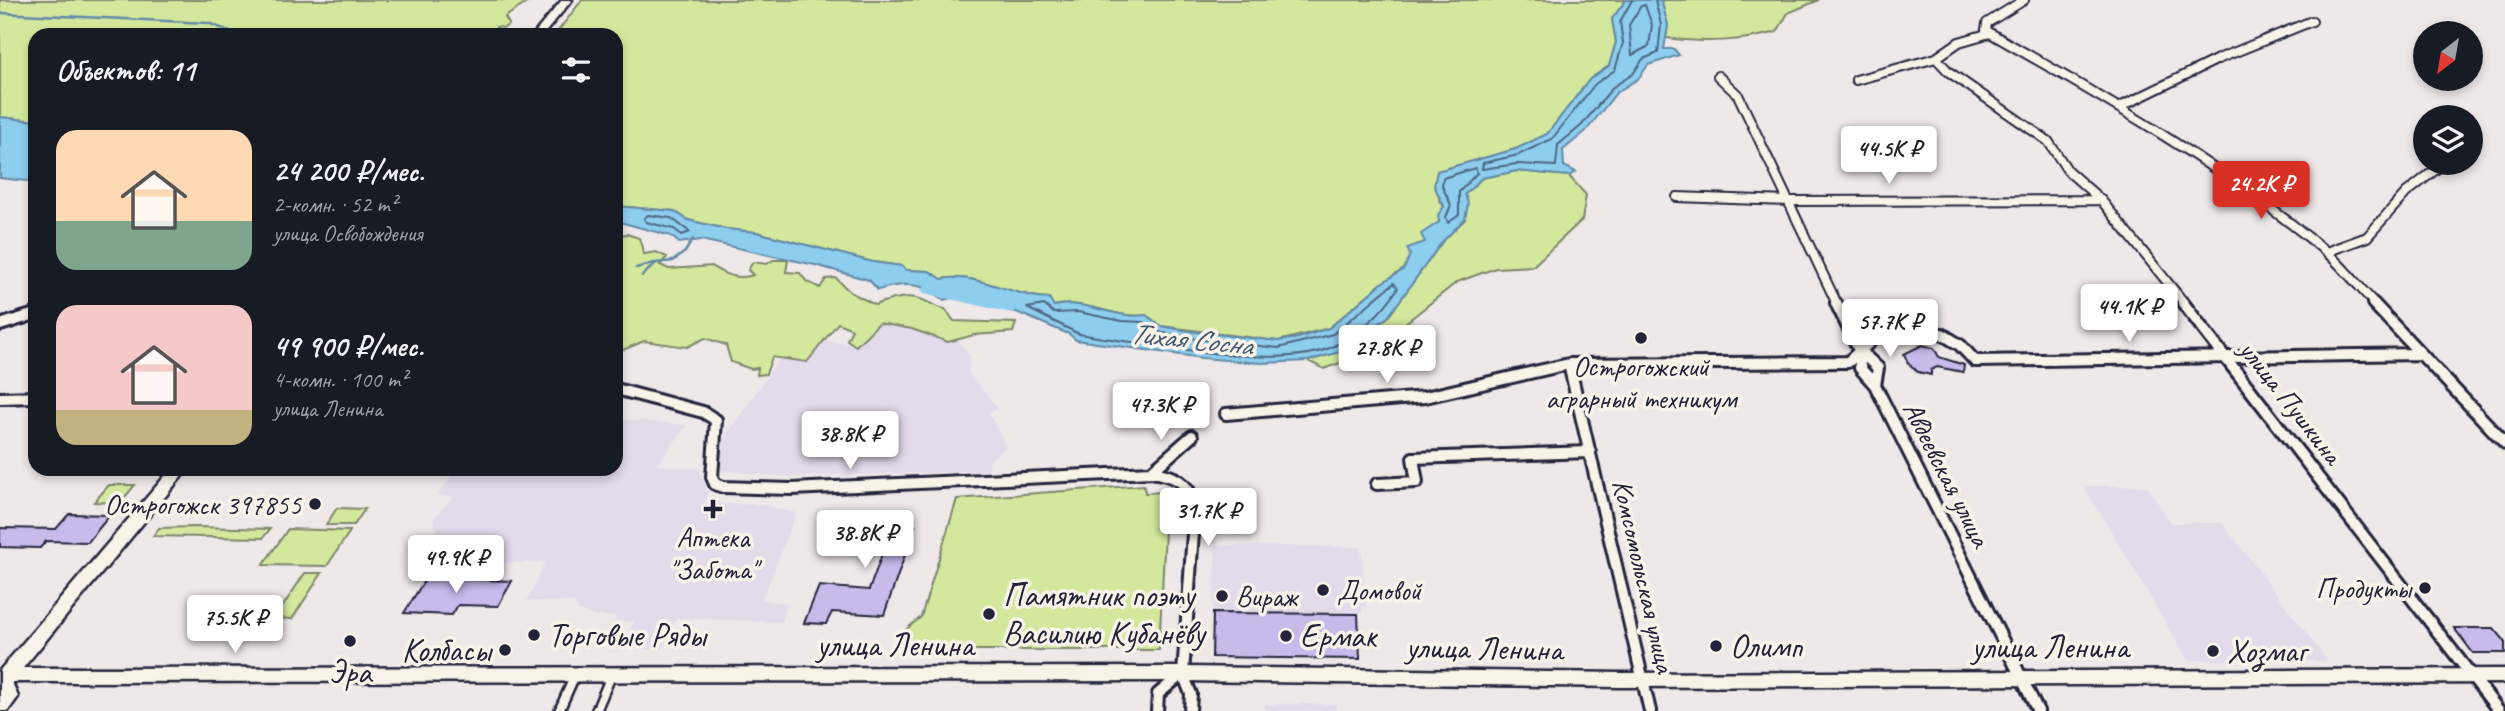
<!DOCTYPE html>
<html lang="ru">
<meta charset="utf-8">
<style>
:root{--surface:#171b24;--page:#242831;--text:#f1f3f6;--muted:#9ea1a6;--accent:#d93025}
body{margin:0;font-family:Caveat,sans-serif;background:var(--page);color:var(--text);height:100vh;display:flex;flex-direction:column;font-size:26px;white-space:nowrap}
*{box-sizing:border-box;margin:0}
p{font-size:23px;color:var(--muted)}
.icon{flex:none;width:38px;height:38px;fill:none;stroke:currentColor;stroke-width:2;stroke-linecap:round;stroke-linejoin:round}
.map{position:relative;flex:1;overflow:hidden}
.panel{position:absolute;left:28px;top:28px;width:595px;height:448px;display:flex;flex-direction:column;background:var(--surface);border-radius:21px;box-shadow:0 4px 10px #0003}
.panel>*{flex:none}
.needle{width:46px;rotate:211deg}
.controls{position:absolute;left:2413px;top:21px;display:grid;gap:14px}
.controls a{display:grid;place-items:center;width:70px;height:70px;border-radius:50%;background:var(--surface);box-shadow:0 4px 10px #0003;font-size:35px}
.price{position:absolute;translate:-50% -60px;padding:0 16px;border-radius:7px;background:#fff;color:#222;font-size:23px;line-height:46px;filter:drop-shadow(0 2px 4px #0008)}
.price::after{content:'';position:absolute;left:50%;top:42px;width:21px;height:16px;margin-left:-10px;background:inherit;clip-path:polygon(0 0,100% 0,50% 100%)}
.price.current{background:var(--accent);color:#fff}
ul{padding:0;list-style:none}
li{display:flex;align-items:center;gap:21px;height:175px;padding:0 28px}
li span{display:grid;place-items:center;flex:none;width:196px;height:140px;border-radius:21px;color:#555}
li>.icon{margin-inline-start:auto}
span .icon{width:84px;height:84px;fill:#fffc;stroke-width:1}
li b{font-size:30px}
h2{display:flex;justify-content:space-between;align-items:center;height:84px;padding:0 28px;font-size:30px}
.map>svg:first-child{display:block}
</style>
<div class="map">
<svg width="2505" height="711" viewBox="0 0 2505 711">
<rect width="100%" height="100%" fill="#eee8e9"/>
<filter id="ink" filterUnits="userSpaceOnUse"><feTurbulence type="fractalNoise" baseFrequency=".0143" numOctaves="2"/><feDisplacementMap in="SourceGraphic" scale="14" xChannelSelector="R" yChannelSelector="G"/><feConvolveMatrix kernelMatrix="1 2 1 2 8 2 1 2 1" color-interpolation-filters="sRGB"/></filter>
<g filter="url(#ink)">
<path fill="#e3daea" d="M879,323L912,329L948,342L956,339L970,356L968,372L998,409L989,413L1006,446L990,460L988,471L785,477L721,470L718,447L780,358L807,362L824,340L856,346Z
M616,419L687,425L657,465L699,469L708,493L705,503L763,505L796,513L762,600L787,603L782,622L677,618L662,649H623L634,621H615L616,616H595L578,611L574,602L527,601L545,562L463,564L445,559L433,519L453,497L438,495L456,469H616Z
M2084,486H2147L2171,523H2222L2328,661L2188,660Z
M1216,545L1361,547L1366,607L1362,608V613L1213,611Z
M1265,704H1335L1336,711H1266Z"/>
<path fill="#d4e89d" stroke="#7b856c" stroke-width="2" d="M0,0H531L505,17L509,24L504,28L496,27L498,35H35V121L0,117Z
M582,0H1626L1612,19L1616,42L1609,66L1590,79L1547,134L1516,149L1437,171L1439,199L1444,206L1439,222L1425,242L1410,255L1404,269L1382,283L1329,328L1278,341L1161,326L1146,315C1115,320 1086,298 1053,306L1049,298C1014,297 976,272 942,279L929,271L906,270L901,266L873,262L756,232L726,229L688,220L674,211L616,206V35H555Z
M1661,0H1819L1788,13L1777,32C1739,42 1705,43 1666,38L1668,25Z
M1517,171L1569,176L1586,195L1582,220L1533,266L1496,268L1457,282L1388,337L1356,357L1324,369L1308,361L1339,352L1388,317L1442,242L1465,219V194L1482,178Z
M627,234L639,238L644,254L656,252L667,257L660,265L669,269L712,266C723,275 739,280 753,275L748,270L753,262L767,264L773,260H788L786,272L800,273L806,281L820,288L826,279L836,278L850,292L875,305C888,300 906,294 920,299C929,302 935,307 945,309L954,321L1016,323L1013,332L974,335L948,342L912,329L879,323L856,346L847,340L852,329L838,323L807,362L772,357L766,374L757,375L758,368L751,369L731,362L726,345L705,338L687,347L644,341L616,353V235Z
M109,485H135L120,503L94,502Z
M1144,485L1145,493L1167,492L1159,650H891L897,637L921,617L957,499Z
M337,508L365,509L354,525H326Z
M195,527L270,529L263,538L153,536L159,528Z
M288,529L350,531L327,566L263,565Z
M305,573H322L292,619L275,618Z"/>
<path fill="#8dcdee" stroke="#6289a6" stroke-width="2" d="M1626,0H1661L1668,25L1664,49H1674L1679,55L1648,65L1638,79L1617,92L1586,131L1563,150L1564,166L1576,172L1569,176L1517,171L1482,178L1465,194L1468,204L1465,219L1442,242L1388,317L1339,352L1308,361L1261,363L1202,358L1076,340L1069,334C1034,321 978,289 943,300C925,281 901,283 878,290L869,280L815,265L701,240L679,243L671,236L616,221V206L674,211L688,220L726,229L756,232L873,262L902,266L906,270L929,271L942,279C976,272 1014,297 1049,298L1054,306C1087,298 1114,320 1146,315L1161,326L1189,331L1278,341L1298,338L1329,328L1382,283L1404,269L1410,255L1407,248L1425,242L1421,234L1439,222L1438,215L1444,206L1434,186L1437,171L1516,149L1547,134L1590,79L1609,66L1616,42L1612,19Z
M0,117L35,121V182L0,178Z"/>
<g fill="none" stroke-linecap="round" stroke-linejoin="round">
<path stroke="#4d6683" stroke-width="2" d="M1632,0L1620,22L1623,43L1615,70L1595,84L1552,139L1518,155L1483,163L1482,169L1517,164L1556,166L1558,145L1581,126L1613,87L1633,74L1643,59L1658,53L1661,25L1655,0
M1645,5L1652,25L1649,46L1632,55L1629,25L1641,6Z
M1475,168L1477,173L1459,192V215L1448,223L1446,217L1451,205L1442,186L1443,178Z
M648,215L671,218L690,232L682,235L674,229L646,222L644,218Z
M1394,283L1398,288C1383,312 1362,331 1336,345C1287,372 1160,345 1103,338L1079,334L1027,308L1044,305L1054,313L1078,312L1122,321L1144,322L1159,332L1188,338L1278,348L1333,334Z"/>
<path stroke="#6289a6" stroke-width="2.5" d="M0,13L208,23L239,35
M636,268L654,263
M642,276L656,263L673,261L685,252L693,239"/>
<path fill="#8dcdee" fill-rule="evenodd" d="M931,283L1019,302L1022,307L1012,313L924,293L921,289Z"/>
</g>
<path fill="#c8bbec" stroke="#22223b" stroke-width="2" d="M1922,345L1934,348L1939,357L1964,365L1963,372L1937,367L1931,370V375L1918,372L1908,363L1904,354Z
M850,509L871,511L866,523L915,526L884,615L832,612L826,624L804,623L819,586L869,590L885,546L837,543Z
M69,514L110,515L88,542L46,541L40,548L0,547V528L56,529Z
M426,578L512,581L498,606L458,605L452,615L404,613Z
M1213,613L1358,614L1360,659L1212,657Z
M2454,628H2494L2505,641V653H2473Z"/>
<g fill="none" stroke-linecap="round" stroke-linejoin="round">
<defs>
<path id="pedestrian" d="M559,711L575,675
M596,711L611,676"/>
<path id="minor-far1" d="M1990,33C2106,99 2221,165 2324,250C2343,266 2359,287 2375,304
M1936,58L1949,72L2048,141L2068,171L2101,200L2185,304
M1718,76L1738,95L1837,304
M1856,80L1936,58L1959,42L1990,33L1986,30L1987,23L2024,0
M2120,107L2218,59L2312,21
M1677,197L1788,201L2101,200
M2326,252L2367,237L2406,193L2444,163"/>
<path id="minor" d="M1836,303L1859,350L1860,368L1875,385L2038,711
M2183,303L2499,711
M2373,303L2505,443
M0,325L35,314
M1859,350L1878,368L1875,385
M1569,364L1650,711
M616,389L703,412L716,420L712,477L715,484L723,487L792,489L1151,472C1175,475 1188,482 1195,505L1183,674L1191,694L1190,711
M0,398L35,397
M1226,414L1425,397L1569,364L1848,362L1876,336L1889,332L1942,334L1960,345L1975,361L2421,354
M1151,472L1192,436
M1377,484L1417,482L1413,458L1590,452
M1157,711L1158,694L1182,674"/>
<path id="secondary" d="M562,0H572L543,35H533Z
M171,469H188L23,668L1183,667L1620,673L2505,669V683L1620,687L1183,681L12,682L18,697L8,711H0V670Z"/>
</defs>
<use href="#pedestrian" stroke="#22223b" stroke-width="13"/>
<use href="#minor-far1" stroke="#22223b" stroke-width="12"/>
<use href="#minor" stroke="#22223b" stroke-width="16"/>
<use href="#secondary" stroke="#22223b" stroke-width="5"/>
<use href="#pedestrian" stroke="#f7f3e8" stroke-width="8"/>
<use href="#minor-far1" stroke="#f7f3e8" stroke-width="8"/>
<use href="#minor" stroke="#f7f3e8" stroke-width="10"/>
<use href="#secondary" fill="#f7f3e8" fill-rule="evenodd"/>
</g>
</g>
<g fill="#22223b" stroke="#f7f3e8" stroke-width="2.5">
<circle cx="1641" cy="338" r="7"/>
<circle cx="315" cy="504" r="7"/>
<path d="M709.5 498.5h7v7h7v7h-7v7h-7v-7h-7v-7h7z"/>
<circle cx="2425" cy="588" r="7"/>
<circle cx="1323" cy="590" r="7"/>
<circle cx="1222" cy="596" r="7"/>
<circle cx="989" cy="614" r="7"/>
<circle cx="534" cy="635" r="7"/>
<circle cx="1286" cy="636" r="7"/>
<circle cx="350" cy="641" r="7"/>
<circle cx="1716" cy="646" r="7"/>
<circle cx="505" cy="650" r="7"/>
<circle cx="2213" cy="651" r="7"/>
</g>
<g text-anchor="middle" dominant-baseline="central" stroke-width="7" stroke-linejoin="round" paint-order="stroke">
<g font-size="28" fill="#22223b" stroke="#f7f3e8">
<text x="1641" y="366">Острогожский<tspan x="1641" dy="32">аграрный техникум</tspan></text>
<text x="301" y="504" text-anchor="end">Острогожск 397855</text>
<text x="713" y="537">Аптека<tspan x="713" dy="32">"Забота"</tspan></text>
<text x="2411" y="588" text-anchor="end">Продукты</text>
<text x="1337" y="590" text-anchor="start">Домовой</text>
<text x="1236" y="596" text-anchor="start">Вираж</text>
</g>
<g font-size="28" fill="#22223b" stroke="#f7f3e8">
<text transform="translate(2291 402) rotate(52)">улица Пушкина</text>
<text transform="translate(1947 474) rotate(63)">Авдеевская улица</text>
<text transform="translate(1644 576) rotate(77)">Комсомольская улица</text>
</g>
<g font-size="30" font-style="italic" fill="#425571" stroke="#f7f3e8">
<text transform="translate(1191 339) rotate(6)">Тихая Сосна</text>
</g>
<g font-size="33" fill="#22223b" stroke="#f7f3e8" text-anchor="start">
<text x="1003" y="595">Памятник поэту<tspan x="1003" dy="38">Василию Кубанёву</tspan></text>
<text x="548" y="635">Торговые Ряды</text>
<text x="1300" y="636">Ермак</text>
<text x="1730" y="646">Олимп</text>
<text x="491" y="650" text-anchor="end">Колбасы</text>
<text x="2227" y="651">Хозмаг</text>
<text x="350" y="672" text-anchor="middle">Эра</text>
</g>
<g font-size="33" fill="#22223b" stroke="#f7f3e8">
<text x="895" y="645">улица Ленина</text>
<text x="2050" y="647">улица Ленина</text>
<text transform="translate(1484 648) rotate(1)">улица Ленина</text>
</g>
</g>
</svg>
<div class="controls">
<a><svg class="needle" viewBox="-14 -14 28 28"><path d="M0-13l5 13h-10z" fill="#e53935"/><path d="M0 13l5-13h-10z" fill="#9ea1a6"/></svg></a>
<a><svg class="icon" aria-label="layers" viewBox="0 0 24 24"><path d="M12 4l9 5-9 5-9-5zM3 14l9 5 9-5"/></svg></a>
</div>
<b class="price" style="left:1889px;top:186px">44.5K ₽</b>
<b class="price current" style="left:2261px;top:221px">24.2K ₽</b>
<b class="price" style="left:2129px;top:344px">44.1K ₽</b>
<b class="price" style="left:1890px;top:359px">57.7K ₽</b>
<b class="price" style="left:1387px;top:385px">27.8K ₽</b>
<b class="price" style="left:1161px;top:442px">47.3K ₽</b>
<b class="price" style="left:850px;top:471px">38.8K ₽</b>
<b class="price" style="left:1208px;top:548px">31.7K ₽</b>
<b class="price" style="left:865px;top:570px">38.8K ₽</b>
<b class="price" style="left:456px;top:595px">49.9K ₽</b>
<b class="price" style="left:235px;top:655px">75.5K ₽</b>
<section class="panel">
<h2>Объектов: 11<svg class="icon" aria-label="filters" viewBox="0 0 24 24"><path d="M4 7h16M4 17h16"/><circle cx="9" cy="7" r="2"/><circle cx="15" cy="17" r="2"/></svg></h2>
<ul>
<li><span style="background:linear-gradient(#ffd9b3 65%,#7fa58c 0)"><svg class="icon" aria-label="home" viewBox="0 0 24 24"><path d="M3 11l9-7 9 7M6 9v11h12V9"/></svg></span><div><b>24 200 ₽/мес.</b><p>2-комн. · 52 m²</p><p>улица Освобождения</p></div></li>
<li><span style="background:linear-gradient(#f6c9c9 75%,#c2b280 0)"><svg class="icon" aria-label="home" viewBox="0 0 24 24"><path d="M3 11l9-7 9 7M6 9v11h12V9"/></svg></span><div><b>49 900 ₽/мес.</b><p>4-комн. · 100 m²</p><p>улица Ленина</p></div></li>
</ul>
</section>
</div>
